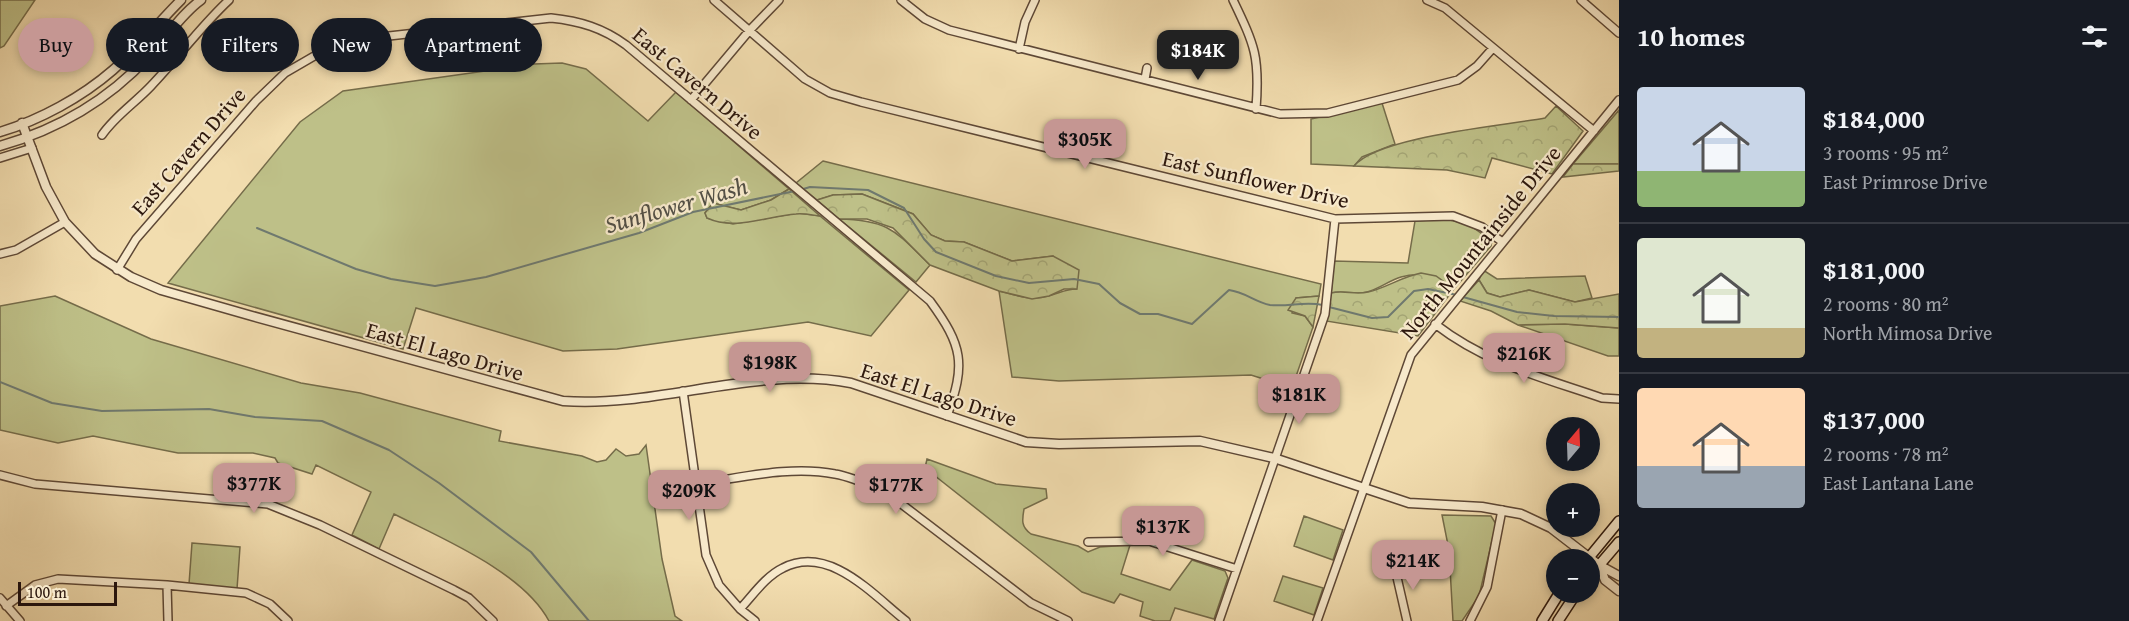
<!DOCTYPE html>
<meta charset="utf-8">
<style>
:root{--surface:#171b24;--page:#242831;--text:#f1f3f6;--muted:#9ea1a6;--line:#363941;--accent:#c59692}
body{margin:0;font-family:"Gentium Book Plus",serif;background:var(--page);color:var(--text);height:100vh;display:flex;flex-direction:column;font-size:22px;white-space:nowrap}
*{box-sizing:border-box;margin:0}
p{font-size:20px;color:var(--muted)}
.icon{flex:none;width:33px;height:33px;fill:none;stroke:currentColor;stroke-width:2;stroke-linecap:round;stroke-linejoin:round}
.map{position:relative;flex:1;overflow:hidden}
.drawer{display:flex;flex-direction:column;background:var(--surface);width:510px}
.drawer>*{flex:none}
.banner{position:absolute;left:18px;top:18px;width:570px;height:54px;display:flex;gap:12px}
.needle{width:39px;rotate:19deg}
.controls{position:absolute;left:1546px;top:417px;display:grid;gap:12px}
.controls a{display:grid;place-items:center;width:54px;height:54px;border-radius:50%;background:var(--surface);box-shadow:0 3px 9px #0003;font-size:30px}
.scale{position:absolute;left:18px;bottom:15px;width:99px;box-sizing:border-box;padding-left:6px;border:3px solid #2c170d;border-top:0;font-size:16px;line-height:21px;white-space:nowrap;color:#2c170d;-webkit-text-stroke:4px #f7e9cb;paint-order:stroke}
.price{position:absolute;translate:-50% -51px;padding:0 14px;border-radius:12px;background:var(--accent);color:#111;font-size:20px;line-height:39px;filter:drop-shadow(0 2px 3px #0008)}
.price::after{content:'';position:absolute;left:50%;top:36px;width:18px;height:14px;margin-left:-9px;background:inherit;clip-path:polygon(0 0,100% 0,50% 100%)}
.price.active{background:#222;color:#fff}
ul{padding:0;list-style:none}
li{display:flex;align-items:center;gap:18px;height:150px;padding:0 18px}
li+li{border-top:2px solid var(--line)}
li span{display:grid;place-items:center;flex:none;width:168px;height:120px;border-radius:6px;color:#555}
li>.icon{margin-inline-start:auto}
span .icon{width:72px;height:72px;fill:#fffc;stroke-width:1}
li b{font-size:26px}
h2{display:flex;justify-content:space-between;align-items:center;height:72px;padding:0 18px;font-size:26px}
.pill{padding:0 21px;border-radius:27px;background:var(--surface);box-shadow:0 3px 9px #0003;font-size:21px;line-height:54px}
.pill.active{background:var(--accent);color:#111}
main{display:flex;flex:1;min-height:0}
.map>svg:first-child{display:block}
</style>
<main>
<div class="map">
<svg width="1619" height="621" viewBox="0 0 1619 621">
<defs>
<pattern id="forest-crowns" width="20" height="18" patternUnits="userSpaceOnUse" patternTransform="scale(1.5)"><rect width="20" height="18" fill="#bec088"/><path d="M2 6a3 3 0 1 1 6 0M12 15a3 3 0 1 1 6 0" fill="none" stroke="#a3a474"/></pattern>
</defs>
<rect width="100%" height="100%" fill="#f2ddaf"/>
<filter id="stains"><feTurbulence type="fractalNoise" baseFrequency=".00333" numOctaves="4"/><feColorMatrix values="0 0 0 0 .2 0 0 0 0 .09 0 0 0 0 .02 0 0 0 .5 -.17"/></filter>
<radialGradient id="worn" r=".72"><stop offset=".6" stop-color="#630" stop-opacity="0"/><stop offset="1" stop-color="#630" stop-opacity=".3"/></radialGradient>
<path fill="#bec088" stroke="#756c4a" stroke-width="1.5" d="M0,0H35L4,46L0,48Z
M562,63L586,69L648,121L676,92L789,189L771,200L741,210L713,203L705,213L707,218L733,224L798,213L820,216L909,290L871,336L808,322L617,349L563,351L416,308L403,349L168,283L300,122L343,91L534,64Z
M1382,103L1395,144L1362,157L1354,166L1311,164V119Z
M1619,110V164H1573Z
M823,161L1321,284L1319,296L1296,298L1292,313L1305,316L1313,327L1292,388L1251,375L1059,381L1012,377L999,291C1015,295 1031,301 1048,296C1058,294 1065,289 1076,289L1053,256L1012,261L964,242L945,241L931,235L913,214L862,194L833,195L817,200L796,183Z
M839,219C890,220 896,232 930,265L916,282Z
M1445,219L1468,224L1492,241L1491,246L1454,289C1438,277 1422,271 1401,277C1390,280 1379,289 1367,292C1354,295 1344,290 1331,293L1334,261L1408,263L1415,221Z
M1483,270L1497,279L1585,276L1592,298L1575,302L1529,290L1500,297L1487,293L1479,280Z
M55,296L151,339L301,383L360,393L501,431L499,441L582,456L597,462L606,460L616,449L626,456L639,454L646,445L662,559L675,616L682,621H549C523,572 443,539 394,514L379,549L352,535L371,492L316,465L312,474L278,463L275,458L253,453H178L93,436L58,443L0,430V306Z
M1565,324L1619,328V356H1608L1518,325Z
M927,459L996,484L1046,489L1047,498L1024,509C1022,520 1021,527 1031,534L1078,546L1088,552L1100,547L1130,545L1121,574L1170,590L1192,560L1225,571L1228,578L1214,619L1175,608L1170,621H1155L1140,616L1143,602L1120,594L1114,603L1082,592L925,468Z
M1442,515L1491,516L1496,524L1479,596L1462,621H1453L1449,550Z
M1304,516L1343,530L1333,560L1294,546Z
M192,543L240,547L237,589L189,584Z
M1283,576L1323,588L1314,615L1274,601Z"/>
<path fill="url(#forest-crowns)" stroke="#756c4a" stroke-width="1.5" d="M1556,106L1583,131L1552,174L1492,158L1485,178L1447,170L1354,166C1379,136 1503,126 1545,118Z
M1573,164H1619V171L1563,177Z
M789,189L820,216C812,215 804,213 796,214C767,216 735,231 707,218L705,213L713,203L741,210L771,200Z
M862,194L913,214L931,235L945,241L964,242L1012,261L1053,256L1079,270L1077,289H1064L1049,296L1032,299L999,291L930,265L893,228L867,219H839L817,200L833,195Z
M1421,273L1436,276L1454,289L1418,336L1326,321L1331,293C1344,290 1355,295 1368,292C1386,288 1401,277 1421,273Z
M1479,280L1487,293L1500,297L1529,290L1575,302L1619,294V328L1565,324L1518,325L1491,311L1460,301Z
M1319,296L1313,327L1305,316L1288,310L1296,298Z"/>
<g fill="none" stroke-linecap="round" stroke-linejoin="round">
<path stroke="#6f796f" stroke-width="2" d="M800,190L810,187L868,190L904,208L924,239L936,252L996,276L1029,283L1074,279L1099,284L1120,303L1140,314H1158L1192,324L1229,290C1245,292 1255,302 1270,305C1289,307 1304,301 1323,305
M257,228L356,269L391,279L435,286L486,277L639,233L693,212L795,191
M1463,297L1517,312L1554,316L1619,317
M1329,307L1372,318L1388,317L1414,291L1428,289L1457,295
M0,382L52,403L102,411L209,409L255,417L322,421L389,450L439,483L531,552L589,621"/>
<defs>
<path id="minor" d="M714,0L805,79L830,93L861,102L1335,219L1453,216L1482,227L1501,241
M901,0L925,19L949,30L1280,114L1328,113L1458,80L1477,66L1493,48
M1233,0C1255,46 1260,57 1256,109
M1427,0L1445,8L1594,131
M1581,0L1619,33
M1019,49L1025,22L1035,0
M1145,79L1147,68
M691,100L749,31L779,0
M102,135C115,116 135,103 151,86C178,58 200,27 229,0
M0,158L32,148
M0,254L16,250L65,222
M117,270L136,239L256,101L285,73L316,55L371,38L551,18C580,21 603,28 626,45L930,301C963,346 966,364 947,416
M1435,324C1487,364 1541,377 1602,398L1619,399
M683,391L706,555L719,585L740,609L755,621
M0,475L35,484L268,504L320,525L454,590L469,598L493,621
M696,484C741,478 790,465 835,474C853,477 871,486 887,493L1031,603L1068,621
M1088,542L1149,541L1237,569
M1399,561L1396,573L1407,621
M167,585L168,621
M0,598L20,621
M6,606L35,585L58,579L167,585L246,593L270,604L288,621
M740,609C753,595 766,576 783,568C829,544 873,595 906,621
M1219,621L1325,314L1335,219
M1317,621L1411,355L1619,100
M1470,621L1487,587L1502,510"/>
<path id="tertiary" d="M22,123L46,187L65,222L95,254L131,277L161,290L252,316L563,401C660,408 755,365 851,383L1026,442L1059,444L1200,441L1274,458L1409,503L1482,507L1521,514L1551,528L1599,565L1619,576
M0,132C40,120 82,97 113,70C138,48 158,23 181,0
M0,146C56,130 108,100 148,57C166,39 180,15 201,0
M1599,565L1605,580L1619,591"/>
<path id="secondary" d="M1587,560L1619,521
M1590,576L1619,542
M1542,621L1560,592
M1558,621L1577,592"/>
</defs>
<use href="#minor" stroke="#5e4836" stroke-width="10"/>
<use href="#tertiary" stroke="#5e4836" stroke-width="11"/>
<use href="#secondary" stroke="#2c170d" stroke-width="12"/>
<use href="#minor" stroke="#f7e9cb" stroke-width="7"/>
<use href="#tertiary" stroke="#f7e9cb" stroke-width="8"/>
<use href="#secondary" stroke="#f7e9cb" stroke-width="9"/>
</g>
<g text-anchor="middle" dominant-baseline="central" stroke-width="4.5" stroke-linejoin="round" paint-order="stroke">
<g font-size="22" fill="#2c170d" stroke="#f7e9cb">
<text transform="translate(698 83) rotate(40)">East Cavern Drive</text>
<text transform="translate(188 151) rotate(-49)">East Cavern Drive</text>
<text transform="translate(1256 179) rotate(13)">East Sunflower Drive</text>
<text transform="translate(1480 242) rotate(-51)">North Mountainside Drive</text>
<text transform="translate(445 351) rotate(16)">East El Lago Drive</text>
<text transform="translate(939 394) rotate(18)">East El Lago Drive</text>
</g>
<g font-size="24" font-style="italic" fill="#535046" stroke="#f7e9cb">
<text transform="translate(676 205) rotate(-16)">Sunflower Wash</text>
</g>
</g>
<rect width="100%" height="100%" filter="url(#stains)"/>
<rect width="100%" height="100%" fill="url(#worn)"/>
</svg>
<div class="controls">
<a><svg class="needle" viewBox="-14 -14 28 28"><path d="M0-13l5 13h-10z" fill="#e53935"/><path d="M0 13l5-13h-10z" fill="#9ea1a6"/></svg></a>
<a>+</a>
<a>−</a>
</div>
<div class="scale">100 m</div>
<b class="price active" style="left:1198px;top:81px">$184K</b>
<b class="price" style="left:1085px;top:170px">$305K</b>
<b class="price" style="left:1524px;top:384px">$216K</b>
<b class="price" style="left:770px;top:393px">$198K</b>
<b class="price" style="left:1299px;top:425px">$181K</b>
<b class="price" style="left:254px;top:514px">$377K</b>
<b class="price" style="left:896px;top:515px">$177K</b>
<b class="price" style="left:689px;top:521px">$209K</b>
<b class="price" style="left:1163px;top:557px">$137K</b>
<b class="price" style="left:1413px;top:591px">$214K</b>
<div class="banner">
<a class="pill active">Buy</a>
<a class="pill">Rent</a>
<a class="pill">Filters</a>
<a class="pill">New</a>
<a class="pill">Apartment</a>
</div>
</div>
<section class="drawer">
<h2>10 homes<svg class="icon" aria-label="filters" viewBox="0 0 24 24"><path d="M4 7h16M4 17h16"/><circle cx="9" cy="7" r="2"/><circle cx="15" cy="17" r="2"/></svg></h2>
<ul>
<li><span style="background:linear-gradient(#c9d6e8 70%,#8fb573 0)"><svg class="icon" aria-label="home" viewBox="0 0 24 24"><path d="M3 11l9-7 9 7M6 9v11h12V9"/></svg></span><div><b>$184,000</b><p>3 rooms · 95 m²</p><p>East Primrose Drive</p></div></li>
<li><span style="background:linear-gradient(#dfe7d0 75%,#c2b280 0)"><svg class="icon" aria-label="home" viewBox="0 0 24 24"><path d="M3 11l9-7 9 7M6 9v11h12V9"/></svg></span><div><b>$181,000</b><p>2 rooms · 80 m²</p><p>North Mimosa Drive</p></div></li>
<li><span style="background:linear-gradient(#ffd9b3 65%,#9aa5b1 0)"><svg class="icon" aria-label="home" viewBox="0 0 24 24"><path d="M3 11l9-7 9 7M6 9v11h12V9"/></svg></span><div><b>$137,000</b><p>2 rooms · 78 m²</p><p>East Lantana Lane</p></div></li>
</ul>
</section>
</main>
